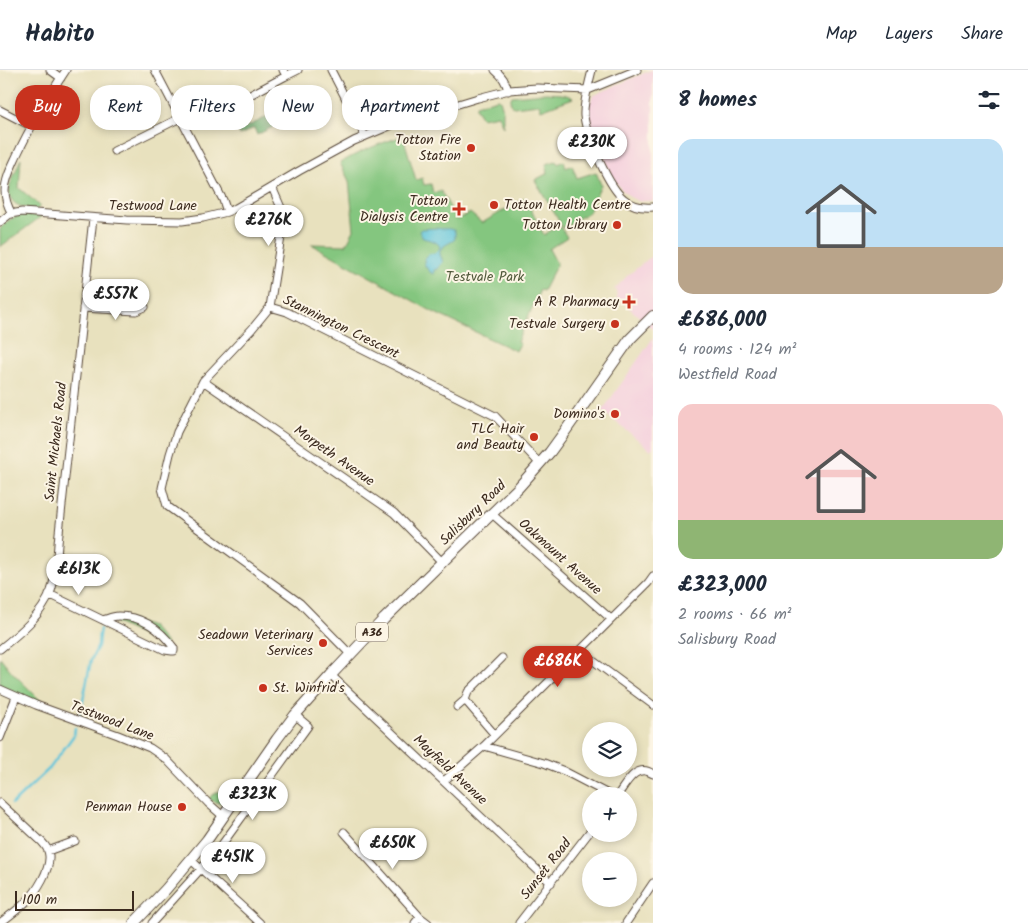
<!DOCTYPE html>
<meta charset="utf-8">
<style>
:root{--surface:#fff;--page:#f2f2f3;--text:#1f2937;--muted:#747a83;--line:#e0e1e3;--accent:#c8321e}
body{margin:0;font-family:Kalam,sans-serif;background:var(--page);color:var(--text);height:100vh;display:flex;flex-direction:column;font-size:19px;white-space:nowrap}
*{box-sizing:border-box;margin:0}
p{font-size:16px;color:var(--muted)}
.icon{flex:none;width:28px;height:28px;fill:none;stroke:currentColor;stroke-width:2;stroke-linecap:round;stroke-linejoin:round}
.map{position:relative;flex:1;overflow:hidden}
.sheet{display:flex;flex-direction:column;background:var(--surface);width:375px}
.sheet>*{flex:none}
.top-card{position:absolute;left:15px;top:15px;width:475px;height:45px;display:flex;gap:10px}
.controls{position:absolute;left:582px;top:652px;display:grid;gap:10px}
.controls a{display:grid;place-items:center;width:55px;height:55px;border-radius:50%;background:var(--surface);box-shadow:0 2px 8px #0003;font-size:25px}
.scale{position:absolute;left:15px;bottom:12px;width:119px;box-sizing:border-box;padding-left:5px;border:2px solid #3b2a1e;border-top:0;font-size:14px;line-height:18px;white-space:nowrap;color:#3b2a1e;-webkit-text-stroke:4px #fcf5e5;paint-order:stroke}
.price{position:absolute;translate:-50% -42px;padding:0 11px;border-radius:18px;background:#fff;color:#222;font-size:16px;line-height:32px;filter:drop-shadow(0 1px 2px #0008)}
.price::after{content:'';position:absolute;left:50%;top:30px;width:15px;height:11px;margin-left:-8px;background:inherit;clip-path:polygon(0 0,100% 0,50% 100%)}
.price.on{background:var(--accent);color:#fff}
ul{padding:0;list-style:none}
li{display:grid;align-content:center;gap:10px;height:265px;padding:0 25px}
li span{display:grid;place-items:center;height:155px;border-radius:15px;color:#555}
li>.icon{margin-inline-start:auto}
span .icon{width:90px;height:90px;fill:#fffc;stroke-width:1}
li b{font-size:21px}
h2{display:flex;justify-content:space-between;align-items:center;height:60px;padding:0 25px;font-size:21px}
.pill{padding:0 18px;border-radius:20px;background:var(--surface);box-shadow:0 2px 8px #0003;font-size:18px;line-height:45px}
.pill.on{background:var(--accent);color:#fff}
header{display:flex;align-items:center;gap:30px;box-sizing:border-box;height:70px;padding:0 25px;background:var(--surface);border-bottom:1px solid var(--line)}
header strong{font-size:24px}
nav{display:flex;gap:28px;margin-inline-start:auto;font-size:18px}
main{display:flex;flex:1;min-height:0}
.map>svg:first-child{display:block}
</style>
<header>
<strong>Habito</strong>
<nav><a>Map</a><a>Layers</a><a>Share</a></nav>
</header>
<main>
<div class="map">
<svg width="653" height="853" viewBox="0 0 653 853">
<rect width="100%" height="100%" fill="#fcf5e5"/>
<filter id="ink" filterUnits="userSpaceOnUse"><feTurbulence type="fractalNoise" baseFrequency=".02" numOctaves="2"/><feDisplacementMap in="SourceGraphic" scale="10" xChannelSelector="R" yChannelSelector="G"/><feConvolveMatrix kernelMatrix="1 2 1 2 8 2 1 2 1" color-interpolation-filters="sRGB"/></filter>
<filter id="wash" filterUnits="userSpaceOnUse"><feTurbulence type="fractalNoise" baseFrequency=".0096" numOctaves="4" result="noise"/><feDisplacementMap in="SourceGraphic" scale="20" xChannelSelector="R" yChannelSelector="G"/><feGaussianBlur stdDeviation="1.12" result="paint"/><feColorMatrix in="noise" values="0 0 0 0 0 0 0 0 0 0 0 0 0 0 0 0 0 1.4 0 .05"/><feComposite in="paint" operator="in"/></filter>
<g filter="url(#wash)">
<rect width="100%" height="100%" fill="#e8e1be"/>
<path fill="#f4cfdd" d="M651,0H653V131H638L630,127L620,118L611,105L588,47L589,35L593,26L599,23Z
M653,185V259L619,229H617L616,220H614L627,206Z
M653,268V377L651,380L602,341Z"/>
<path fill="#84c67f" stroke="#60784e" d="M546,23C556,24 565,23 573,28L541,40L539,34L514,37L512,36L510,31L512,26Z
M497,29L500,30L503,40V57L498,45L482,48L476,39V35Z
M403,66L416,110L422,108L424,115L431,114L433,123L441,121L457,150L470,143L482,153L525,128L544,165L559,155L567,167L549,179L557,194L543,221L540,220L517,272L520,274L516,281L435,243L311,174L346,175L354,160L349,111L340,93C360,81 381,73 403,66Z
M21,88L19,118L40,136L36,140C21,137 6,135 10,115Z
M556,91L558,94L564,91L566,98L572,95L577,108L596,102L601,115L589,142L563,158L535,110L548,103L546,94Z
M23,145L42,146L0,177V159C8,150 12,147 23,145Z
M115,549L130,550L152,557L167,574L166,575L164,576L116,553Z
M0,587L11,601L43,633L8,620L0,615Z
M237,712L239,715L228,732C220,733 214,734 209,728C217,720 229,720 237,712Z"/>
<path fill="#6bab6e" stroke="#536a46" d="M306,28L310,38L257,65L254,58L240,65L238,61Z"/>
<path fill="#5ec5db" stroke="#4c787c" d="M436,158C443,160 449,157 455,161V169C450,174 438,176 440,184C441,187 442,189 443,192L437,199L434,200V204L431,203L425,196L424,189L429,184L435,183L440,178C439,171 429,170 423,168L419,161L421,159Z"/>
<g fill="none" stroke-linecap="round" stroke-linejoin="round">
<path stroke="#5ec5db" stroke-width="2.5" d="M78,646L81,640L91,590L98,576L99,564L100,559
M12,734L50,698L74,665L75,658"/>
</g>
</g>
<g filter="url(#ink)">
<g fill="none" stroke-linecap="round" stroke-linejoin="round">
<defs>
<path id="minor" d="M50,0L61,8
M155,0L223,130L227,142
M283,0L286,6L298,0
M331,0L365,66
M495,0C502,6 506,11 508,21
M592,0C589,14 583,31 584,46C586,65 609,118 624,129C632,136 642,138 653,137
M252,24L286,6
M0,40L31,56
M114,81L180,48
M272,117L282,140L283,154L270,237L252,259L203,311L177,362L170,384L162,418L167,436L300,533L350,584
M12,144C8,137 5,129 5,121C5,109 12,96 17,85C31,55 48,27 66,0
M0,152L10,144L22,142L127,150L182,151L203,148L227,142L236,138L299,101L354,71L399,52L478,28L509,20L537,18L588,20L637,0
M270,237L287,242L495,346L540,394
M83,238L136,241L145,237
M203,311L394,443L442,492
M492,444L611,549
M49,524L165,580L172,581H174V578C160,559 143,546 118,546C113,546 107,549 103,550
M0,579C20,563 42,545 51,521C57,503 57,482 59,463L93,148
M580,581L653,635
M331,605L551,813
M0,619L36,635L118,665L150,678L166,689L208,733L224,747
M465,630L468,622L502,588
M457,637L465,630L495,665
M0,668L16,627
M484,676L544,693L564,701L612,726
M444,711L484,676L648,513L653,506
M617,726C626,714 636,692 653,704
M0,733L42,772C46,776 49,781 49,786C50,800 37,821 27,831C19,839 9,846 0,853
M344,762L420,847L428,853
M48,781L75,771
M191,790L260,853
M152,853L218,780L308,656L295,645
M415,853L420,847
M519,853L591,760
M626,853L653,813"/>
<path id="primary" d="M134,853L166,819L207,770L277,669L295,645L331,605L384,549L518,418L550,382L566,360L630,269L653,246"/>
</defs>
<use href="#minor" stroke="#554536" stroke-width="9"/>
<use href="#primary" stroke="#554536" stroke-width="12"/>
<use href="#minor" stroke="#fff" stroke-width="7"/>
<use href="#primary" stroke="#fff" stroke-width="10"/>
</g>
</g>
<g fill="#c8321e" stroke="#fcf5e5" stroke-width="2">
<circle cx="471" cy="78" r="5"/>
<circle cx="494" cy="135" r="5"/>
<path d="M456.5 131.5h5v5h5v5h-5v5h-5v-5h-5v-5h5z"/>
<circle cx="617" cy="155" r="5"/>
<path d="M626.5 224.5h5v5h5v5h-5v5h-5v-5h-5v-5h5z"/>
<circle cx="615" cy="254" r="5"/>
<circle cx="615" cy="344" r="5"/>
<circle cx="534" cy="367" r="5"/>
<circle cx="323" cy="573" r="5"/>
<circle cx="263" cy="618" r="5"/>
<circle cx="182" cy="737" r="5"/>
</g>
<g text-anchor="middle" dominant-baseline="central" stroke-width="4" stroke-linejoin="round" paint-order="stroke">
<rect fill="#fcf5e5" stroke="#75675a" stroke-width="1" x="356" y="552.5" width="32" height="19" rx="4"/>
<g font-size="12" font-weight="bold" fill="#3b2a1e">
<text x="372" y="562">A36</text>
</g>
<g font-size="14" fill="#3b2a1e" stroke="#fcf5e5" text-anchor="end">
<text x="461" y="70">Totton Fire<tspan x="461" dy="16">Station</tspan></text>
<text x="448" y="131">Totton<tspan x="448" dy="16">Dialysis Centre</tspan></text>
<text x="504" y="135" text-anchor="start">Totton Health Centre</text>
<text x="607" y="155">Totton Library</text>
<text x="619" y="232">A R Pharmacy</text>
<text x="605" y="254">Testvale Surgery</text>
<text x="605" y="344">Domino's</text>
<text x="524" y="359">TLC Hair<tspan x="524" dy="16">and Beauty</tspan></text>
<text x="313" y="565">Seadown Veterinary<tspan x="313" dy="16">Services</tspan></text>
<text x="273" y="618" text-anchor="start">St. Winfrid's</text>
<text x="172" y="737">Penman House</text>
</g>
<g font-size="14" fill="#3b2a1e" stroke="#fcf5e5">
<text x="153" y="136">Testwood Lane</text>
<text transform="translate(341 257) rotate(26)">Stannington Crescent</text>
<text transform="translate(56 372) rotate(-84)">Saint Michaels Road</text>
<text transform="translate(334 386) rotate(35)">Morpeth Avenue</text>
<text transform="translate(473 443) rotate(-44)">Salisbury Road</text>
<text transform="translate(560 487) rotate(42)">Oakmount Avenue</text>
<text transform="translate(112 651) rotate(21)">Testwood Lane</text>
<text transform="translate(450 700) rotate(43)">Mayfield Avenue</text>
<text transform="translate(546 799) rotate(-52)">Sunset Road</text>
</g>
<g font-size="14" fill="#51593b" stroke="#fcf5e5">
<text x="485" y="207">Testvale Park</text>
</g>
</g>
</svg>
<div class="controls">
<a><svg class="icon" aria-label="layers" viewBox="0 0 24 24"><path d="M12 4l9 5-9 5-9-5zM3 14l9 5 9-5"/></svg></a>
<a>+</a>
<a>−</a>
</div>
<div class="scale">100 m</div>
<b class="price" style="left:592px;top:99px">£230K</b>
<b class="price" style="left:269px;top:177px">£276K</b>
<b class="price" style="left:116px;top:251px">£557K</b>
<b class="price" style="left:79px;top:526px">£613K</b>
<b class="price on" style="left:558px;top:618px">£686K</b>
<b class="price" style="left:253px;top:751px">£323K</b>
<b class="price" style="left:393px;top:800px">£650K</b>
<b class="price" style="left:233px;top:814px">£451K</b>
<div class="top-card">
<a class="pill on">Buy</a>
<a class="pill">Rent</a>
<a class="pill">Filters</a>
<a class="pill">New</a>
<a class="pill">Apartment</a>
</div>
</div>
<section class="sheet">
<h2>8 homes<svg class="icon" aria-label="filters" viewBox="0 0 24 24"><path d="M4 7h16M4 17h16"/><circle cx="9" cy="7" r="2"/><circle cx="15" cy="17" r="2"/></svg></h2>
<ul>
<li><span style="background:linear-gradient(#bfe0f5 70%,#b9a48a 0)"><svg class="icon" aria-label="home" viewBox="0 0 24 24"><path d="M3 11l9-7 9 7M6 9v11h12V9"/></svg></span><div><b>£686,000</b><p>4 rooms · 124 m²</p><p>Westfield Road</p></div></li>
<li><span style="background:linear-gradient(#f6c9c9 75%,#8fb573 0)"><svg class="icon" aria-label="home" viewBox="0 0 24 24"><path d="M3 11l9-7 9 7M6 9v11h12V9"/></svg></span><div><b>£323,000</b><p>2 rooms · 66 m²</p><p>Salisbury Road</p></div></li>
</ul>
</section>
</main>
